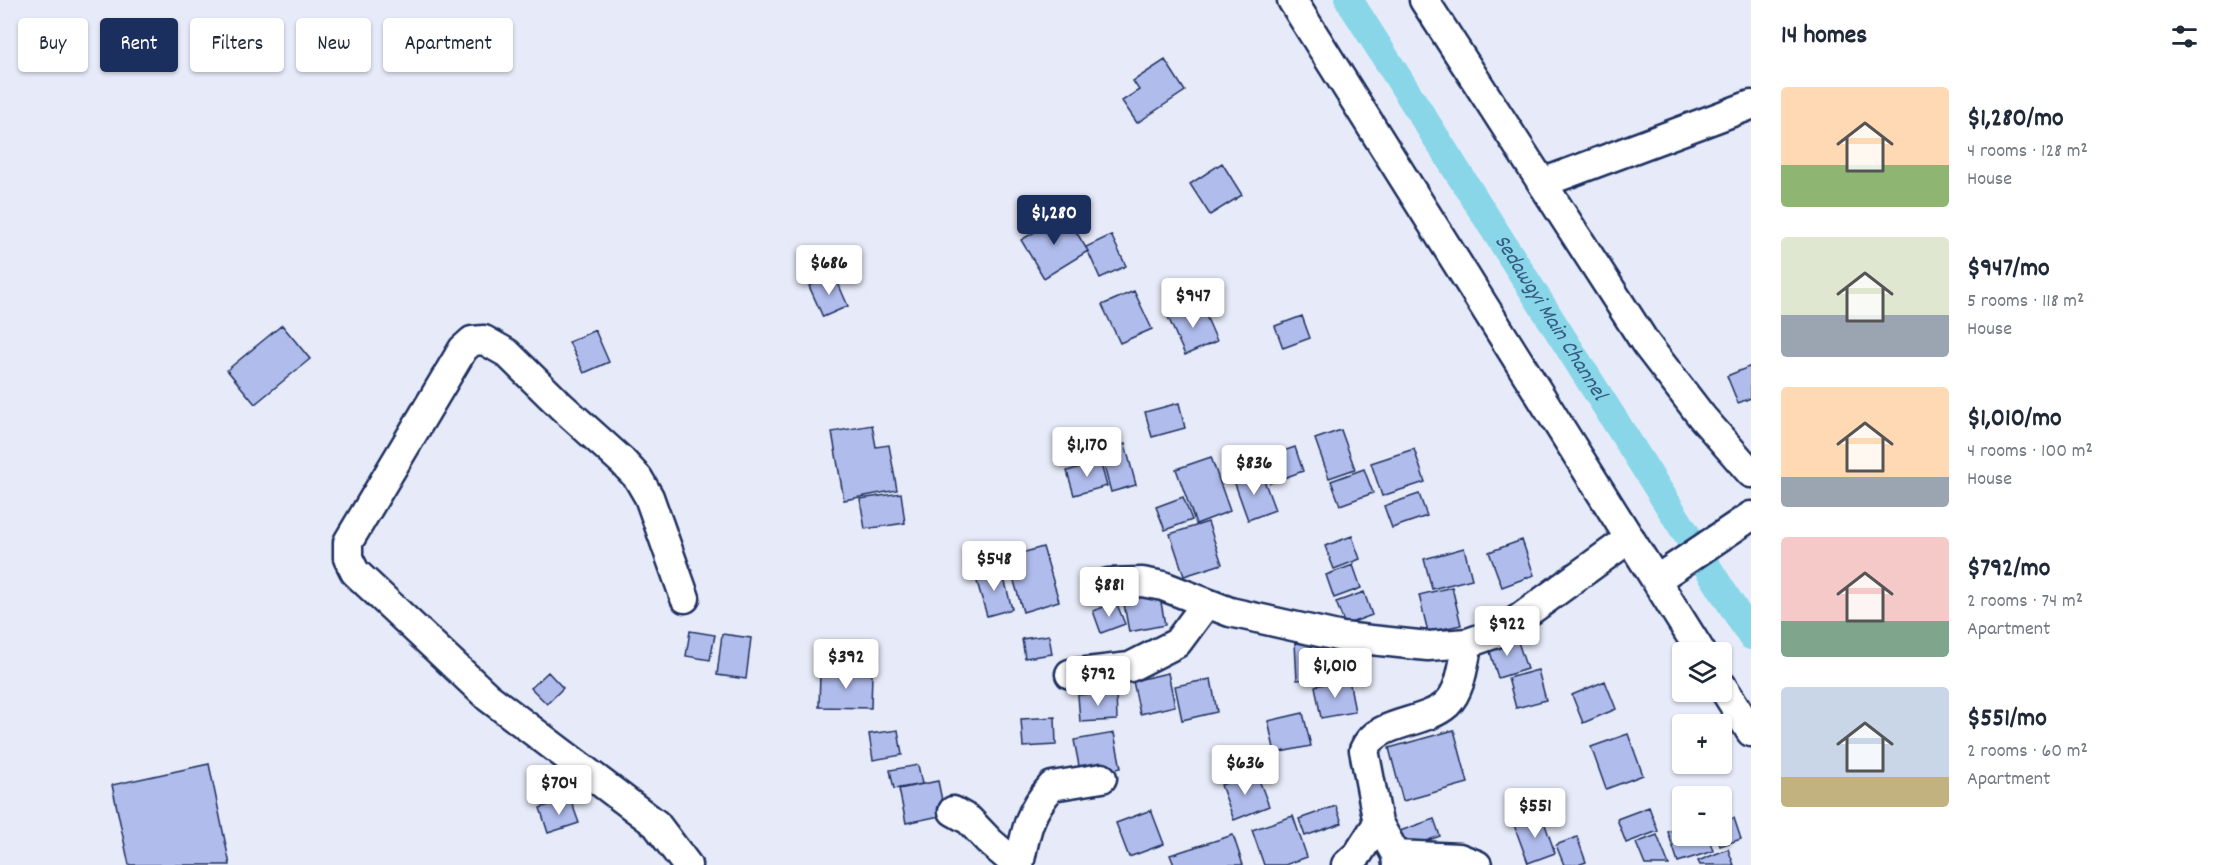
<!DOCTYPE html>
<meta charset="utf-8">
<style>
:root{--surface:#fff;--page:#f6f6f7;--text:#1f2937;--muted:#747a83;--accent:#1b2f5e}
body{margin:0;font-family:Dekko,sans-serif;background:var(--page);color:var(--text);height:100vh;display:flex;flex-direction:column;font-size:22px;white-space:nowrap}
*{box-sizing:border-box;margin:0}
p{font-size:20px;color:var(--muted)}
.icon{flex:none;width:33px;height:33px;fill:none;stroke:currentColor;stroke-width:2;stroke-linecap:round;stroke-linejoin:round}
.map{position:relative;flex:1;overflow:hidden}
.side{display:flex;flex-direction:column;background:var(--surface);width:480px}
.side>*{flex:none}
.guide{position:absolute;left:18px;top:18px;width:570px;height:54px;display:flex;gap:12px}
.fabs{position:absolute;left:1672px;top:642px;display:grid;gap:12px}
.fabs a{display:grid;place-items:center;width:60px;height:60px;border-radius:6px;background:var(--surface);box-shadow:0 2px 4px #0004;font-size:30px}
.price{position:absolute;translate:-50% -51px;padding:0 14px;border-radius:6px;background:#fff;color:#222;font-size:20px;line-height:39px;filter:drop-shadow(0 2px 3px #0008)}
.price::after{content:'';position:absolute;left:50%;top:36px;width:18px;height:14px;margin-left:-9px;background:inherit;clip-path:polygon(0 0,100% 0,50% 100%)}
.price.on{background:var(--accent);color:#fff}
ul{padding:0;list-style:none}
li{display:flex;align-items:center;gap:18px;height:150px;padding:0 30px}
li span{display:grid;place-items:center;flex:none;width:168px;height:120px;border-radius:6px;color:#555}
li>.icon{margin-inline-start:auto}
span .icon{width:72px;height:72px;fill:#fffc;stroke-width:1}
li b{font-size:26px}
h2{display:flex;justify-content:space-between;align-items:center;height:72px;padding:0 30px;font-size:26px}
.pill{padding:0 21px;border-radius:6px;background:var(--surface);box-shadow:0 2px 4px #0004;font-size:21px;line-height:54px}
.pill.on{background:var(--accent);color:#fff}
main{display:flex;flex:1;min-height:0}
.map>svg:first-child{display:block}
</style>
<main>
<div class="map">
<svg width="1751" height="865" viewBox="0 0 1751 865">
<rect width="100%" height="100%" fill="#e7ebf9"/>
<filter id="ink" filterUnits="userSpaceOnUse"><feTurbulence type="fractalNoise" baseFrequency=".0167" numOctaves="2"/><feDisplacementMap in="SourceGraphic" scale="12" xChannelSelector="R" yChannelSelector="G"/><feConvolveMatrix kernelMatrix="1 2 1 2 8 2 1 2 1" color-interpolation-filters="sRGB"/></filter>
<g filter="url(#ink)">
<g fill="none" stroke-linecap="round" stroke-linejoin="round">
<path stroke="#89d6e9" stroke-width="28" id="s1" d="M1349,0L1751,636"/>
</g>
<path fill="#b0bcec" stroke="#1b2f5e" stroke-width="1.5" d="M1165,60L1185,91L1137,123L1122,101L1139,90L1133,81Z
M1222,163L1242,195L1210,215L1190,184Z
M1065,214L1088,251L1044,278L1021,240Z
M1111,235L1126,266L1100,278L1086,247Z
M834,274L848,306L823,317L809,286Z
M1134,291L1152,329L1120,343L1102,305Z
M1200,302L1217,341L1185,355L1168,317Z
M1302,316L1310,338L1283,348L1275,326Z
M282,325L310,359L255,404L227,370Z
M595,330L609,362L584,373L569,342Z
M1751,366V398L1738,403L1727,376Z
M1179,403L1185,428L1152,437L1145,412Z
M872,425L876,447L889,445L897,490L844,500L832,432Z
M1341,430L1355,469L1329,478L1315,439Z
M1125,444L1136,485L1111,492L1100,451Z
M1295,447L1303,471L1270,483L1261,459Z
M1414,449L1425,482L1382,496L1371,463Z
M1211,457L1230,511L1196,524L1176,469Z
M1100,461L1107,486L1074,495L1067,471Z
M1364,469L1373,493L1340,505L1331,481Z
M1261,472L1275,510L1248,520L1234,481Z
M901,493L905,523L865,529L860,499Z
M1419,494L1427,516L1392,528L1384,506Z
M1183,497L1192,520L1165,530L1156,507Z
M1208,522L1222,564L1184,576L1170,534Z
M1352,536L1360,559L1334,569L1325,546Z
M1522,540L1534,575L1502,587L1489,552Z
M1043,547L1059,601L1023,612L1007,557Z
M1464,548L1472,579L1432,589L1424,559Z
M1353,565L1361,588L1334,598L1326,575Z
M1001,567L1012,609L987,616L975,575Z
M1452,587L1461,625L1428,632L1419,595Z
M1159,591L1165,625L1129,632L1123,598Z
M1364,592L1372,615L1345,625L1336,602Z
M1116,602L1125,624L1101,633L1093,611Z
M690,631L715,635L710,660L686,656Z
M722,634L751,638L746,679L717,675Z
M1049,635L1052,654L1025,658L1022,639Z
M1516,636L1527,669L1498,678L1488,645Z
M1330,639L1333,677L1297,680L1295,643Z
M1538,670L1546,700L1516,708L1508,678Z
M548,672L563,688L547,704L531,688Z
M820,673L872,674L871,708L819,707Z
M1168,673L1175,706L1140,714L1133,681Z
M1211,679L1217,712L1182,720L1175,686Z
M1349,679L1355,712L1321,718L1315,686Z
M1605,681L1616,709L1583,723L1572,695Z
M1116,692L1117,720L1080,722L1078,695Z
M1303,713L1311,746L1275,753L1268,721Z
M1055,717L1056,745L1023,747L1021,719Z
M898,730L902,755L873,760L869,734Z
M1454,730L1468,783L1403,801L1389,748Z
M1114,733L1121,768L1081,776L1074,740Z
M1628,734L1643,775L1606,789L1591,747Z
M209,764L230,865H129L112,785Z
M918,765L922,784L894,789L890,770Z
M1256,772L1269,806L1234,820L1221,785Z
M938,781L945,815L906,823L899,789Z
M570,798L579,823L548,833L540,808Z
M1336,806L1342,823L1305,836L1299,819Z
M1649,807L1658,831L1626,843L1617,819Z
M1151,810L1164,844L1129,857L1116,823Z
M1293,816L1307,857L1285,865H1264L1252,830Z
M1542,816L1555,853L1528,863L1514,825Z
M1734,818L1741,839L1720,846L1717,836H1722V822Z
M1434,819L1440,836L1403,849L1397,832Z
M1683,827V836H1708L1713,851L1678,862L1668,832Z
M1233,835L1243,865H1174L1170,855Z
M1657,835L1669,865H1645L1636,843Z
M1577,837L1586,862L1578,865H1564L1556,845Z
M1728,849L1734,865H1700L1698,861Z"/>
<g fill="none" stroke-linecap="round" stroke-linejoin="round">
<defs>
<path id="street" d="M1292,0L1701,652
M1424,0L1646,344L1702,417L1751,473
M1542,183L1751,105
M1656,580L1751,516
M1108,583L1142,582L1163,586L1230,612L1342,637L1428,646L1468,643L1502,631L1630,538
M685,598L649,497L638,478L622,461L561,406L507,353L484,340L472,341L463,349L348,542V558L355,572L488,697L656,824L687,865
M1070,674L1130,667L1177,643L1206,604
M1722,686L1751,732
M953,811L969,820L990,842L1017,865
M1378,823L1364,750C1376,720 1424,725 1447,704C1462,689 1463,663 1468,643
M1396,855L1459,858L1477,865
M1019,865C1026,831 1028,813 1052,786L1102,778
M1346,865L1358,854L1378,823L1396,855L1397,865"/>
</defs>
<use href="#street" stroke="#1b2f5e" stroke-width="33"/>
<use href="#street" stroke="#fff" stroke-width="28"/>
</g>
</g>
<g text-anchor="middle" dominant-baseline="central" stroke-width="5" stroke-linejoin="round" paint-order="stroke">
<g font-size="22" font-style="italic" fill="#365981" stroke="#fff">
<text stroke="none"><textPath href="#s1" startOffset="376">Sedawgyi Main Channel</textPath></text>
</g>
</g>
</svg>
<div class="fabs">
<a><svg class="icon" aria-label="layers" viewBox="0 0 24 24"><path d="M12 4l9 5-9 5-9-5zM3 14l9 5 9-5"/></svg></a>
<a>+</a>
<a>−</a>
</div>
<b class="price on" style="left:1054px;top:246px">$1,280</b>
<b class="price" style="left:829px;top:296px">$686</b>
<b class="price" style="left:1193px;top:329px">$947</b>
<b class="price" style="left:1087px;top:478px">$1,170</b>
<b class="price" style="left:1254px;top:496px">$836</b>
<b class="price" style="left:994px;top:592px">$548</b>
<b class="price" style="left:1109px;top:618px">$881</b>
<b class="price" style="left:1507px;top:657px">$922</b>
<b class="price" style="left:846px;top:690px">$392</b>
<b class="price" style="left:1335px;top:699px">$1,010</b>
<b class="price" style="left:1098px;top:707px">$792</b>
<b class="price" style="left:1245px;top:796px">$636</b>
<b class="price" style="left:559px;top:816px">$704</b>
<b class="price" style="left:1535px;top:839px">$551</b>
<div class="guide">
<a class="pill">Buy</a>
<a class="pill on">Rent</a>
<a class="pill">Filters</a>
<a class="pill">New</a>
<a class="pill">Apartment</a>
</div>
</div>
<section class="side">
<h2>14 homes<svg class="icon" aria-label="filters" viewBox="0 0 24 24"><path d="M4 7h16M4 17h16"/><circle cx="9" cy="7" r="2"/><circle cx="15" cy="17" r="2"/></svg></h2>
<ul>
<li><span style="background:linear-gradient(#ffd9b3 65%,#8fb573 0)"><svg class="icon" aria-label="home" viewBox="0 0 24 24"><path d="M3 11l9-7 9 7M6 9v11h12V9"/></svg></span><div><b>$1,280/mo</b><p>4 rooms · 128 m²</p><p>House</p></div></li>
<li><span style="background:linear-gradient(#dfe7d0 65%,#9aa5b1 0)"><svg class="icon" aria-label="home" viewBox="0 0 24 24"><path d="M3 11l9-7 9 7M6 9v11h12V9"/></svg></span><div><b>$947/mo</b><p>5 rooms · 118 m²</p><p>House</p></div></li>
<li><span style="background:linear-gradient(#ffd9b3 75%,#9aa5b1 0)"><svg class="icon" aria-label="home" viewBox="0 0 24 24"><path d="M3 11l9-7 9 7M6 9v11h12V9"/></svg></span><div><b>$1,010/mo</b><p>4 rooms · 100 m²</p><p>House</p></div></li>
<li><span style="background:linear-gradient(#f6c9c9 70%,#7fa58c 0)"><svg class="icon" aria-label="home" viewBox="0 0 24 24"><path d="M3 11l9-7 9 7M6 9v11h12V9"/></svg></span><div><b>$792/mo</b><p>2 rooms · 74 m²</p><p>Apartment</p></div></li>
<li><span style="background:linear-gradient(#c9d6e8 75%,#c2b280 0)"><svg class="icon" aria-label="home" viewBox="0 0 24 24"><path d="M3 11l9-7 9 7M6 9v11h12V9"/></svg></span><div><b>$551/mo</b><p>2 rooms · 60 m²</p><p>Apartment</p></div></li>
</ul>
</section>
</main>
